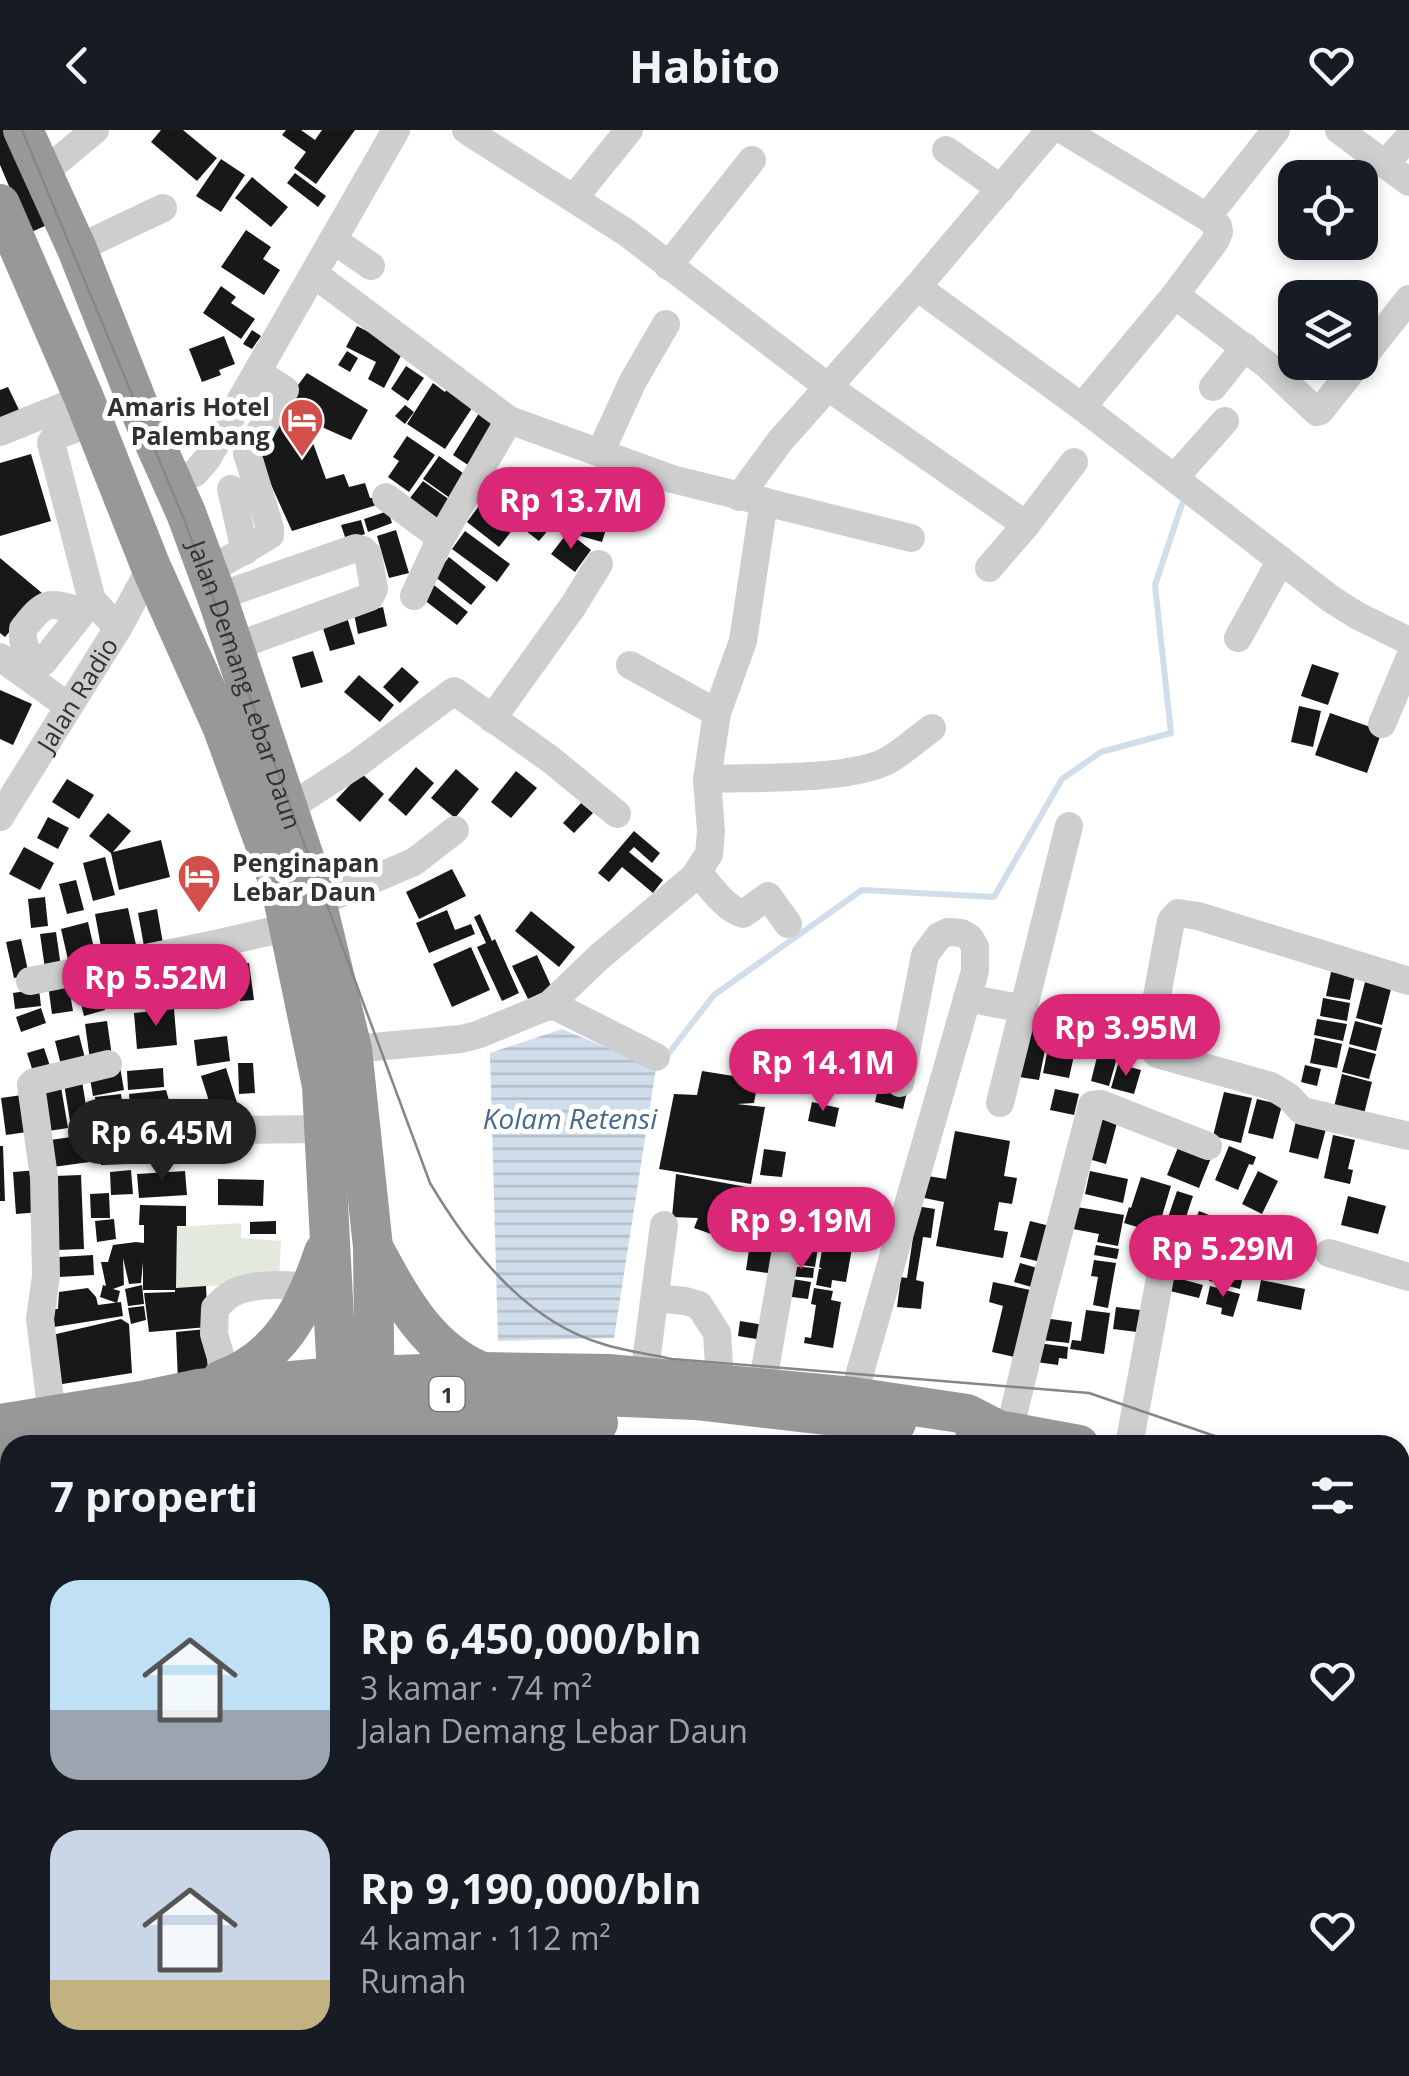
<!DOCTYPE html>
<html lang="id">
<meta charset="utf-8">
<style>
:root{--surface:#171b24;--page:#20242c;--text:#f1f3f6;--muted:#9ea1a6;--accent:#db2777}
body{margin:0;font-family:"Open Sans",sans-serif;background:var(--page);color:var(--text);height:100vh;display:flex;flex-direction:column;font-size:38px;white-space:nowrap}
*{box-sizing:border-box;margin:0}
p{font-size:32px;color:var(--muted)}
.icon{flex:none;width:55px;height:55px;fill:none;stroke:currentColor;stroke-width:2;stroke-linecap:round;stroke-linejoin:round}
.map{position:relative;flex:1;overflow:hidden}
.drawer{position:absolute;left:0px;top:1305px;width:1410px;height:642px;display:flex;flex-direction:column;background:var(--surface);border-radius:30px 30px 0 0;box-shadow:0 5px 15px #0003}
.drawer>*{flex:none}
.controls{position:absolute;left:1278px;top:30px;display:grid;gap:20px}
.controls a{display:grid;place-items:center;width:100px;height:100px;border-radius:20px;background:var(--surface);box-shadow:0 5px 15px #0003;font-size:50px}
.price{position:absolute;translate:-50% -85px;padding:0 22px;border-radius:35px;background:var(--accent);color:#fff;font-size:32px;line-height:65px;filter:drop-shadow(0 2px 5px #0008)}
.price::after{content:'';position:absolute;left:50%;top:60px;width:30px;height:22px;margin-left:-15px;background:inherit;clip-path:polygon(0 0,100% 0,50% 100%)}
.price.selected{background:#222;color:#fff}
ul{padding:0;list-style:none}
li{display:flex;align-items:center;gap:30px;height:250px;padding:0 50px}
li span{display:grid;place-items:center;flex:none;width:280px;height:200px;border-radius:30px;color:#555}
li>.icon{margin-inline-start:auto}
span .icon{width:120px;height:120px;fill:#fffc;stroke-width:1}
li b{font-size:42px}
h2{display:flex;justify-content:space-between;align-items:center;height:120px;padding:0 50px;font-size:42px}
header{display:flex;justify-content:space-between;align-items:center;height:130px;padding:0 50px;background:var(--surface);font-size:45px;font-weight:700}
.map>svg:first-child{display:block}
</style>
<header><svg class="icon" aria-label="back" viewBox="0 0 24 24"><path d="M15 5l-7 7 7 7"/></svg>Habito<svg class="icon" aria-label="heart" viewBox="0 0 24 24"><path d="M12 20l-8-8c-3-5 5-10 8-4 3-6 11-1 8 4z"/></svg></header>
<div class="map">
<svg width="1409" height="1946" viewBox="0 0 1409 1946">
<defs>
<pattern id="water-rules" width="6" height="5" patternUnits="userSpaceOnUse" patternTransform="scale(2.5)"><rect width="6" height="5" fill="#d0ddea"/><path d="M0 2.5h6" fill="none" stroke="#b3bec9"/></pattern>
</defs>
<rect width="100%" height="100%" fill="#fff"/>
<path fill="#e3e9df" d="M241,1093V1108L281,1111L279,1152L176,1158L177,1097Z
M10,1429V1555L0,1557V1430Z
M1409,1564V1946H1288L1287,1938H1400V1601Z"/>
<path fill="url(#water-rules)" d="M562,899L656,938L614,1208L498,1211L490,923Z"/>
<g fill="none" stroke-linecap="round" stroke-linejoin="round">
<path stroke="#d0ddea" stroke-width="6" d="M665,928L714,865L862,760L994,767L1062,649L1101,622L1171,603L1155,455L1182,374"/>
</g>
<path fill="#181818" d="M0,0H39L74,83L29,103L0,35Z
M161,0H183L217,28L197,51L151,12Z
M286,0H301L315,10L322,0H355L316,54L294,38L306,22L282,5Z
M221,29L245,45L221,82L196,66Z
M295,43L326,66L318,77L287,53Z
M252,47L288,77L271,97L235,68Z
M246,100L271,117L263,129L280,140L264,165L221,137Z
M221,156L236,167L231,173L255,189L241,209L203,183Z
M357,196L404,220L384,258L368,249L376,232L346,217Z
M252,200L261,206L252,219L243,214Z
M224,206L235,234L219,240L221,245L202,252L189,219Z
M347,221L358,228L350,242L338,235Z
M406,236L424,248L408,271L391,259Z
M307,243L368,280L351,310L315,294L309,302L326,349L344,344L349,357L365,353L370,368H383V373L292,401L253,315Z
M433,253L445,262L449,255L478,269L445,319L407,294Z
M8,257L21,284L0,293V260Z
M405,275L414,282L405,294L395,286Z
M481,280L502,294L474,339L453,325Z
M407,306L435,325L409,362L388,347L399,331L393,327Z
M31,324L51,391L0,406V333Z
M439,326L470,348L454,371L423,349Z
M495,339L533,364L518,386L480,361Z
M423,351L450,370L437,388L410,368Z
M484,369L517,394L499,417L467,392Z
M534,373L556,391L539,411L517,394Z
M586,373L612,380L602,412L577,405Z
M388,381L392,393L368,402L364,389Z
M361,390L365,404L346,410L341,395Z
M396,400L409,443L389,448L377,406Z
M465,401L510,434L497,452L452,419Z
M568,402L591,420L575,442L551,424Z
M449,427L486,457L471,475L434,446Z
M0,428L42,463L5,507L0,503Z
M430,452L468,482L457,495L419,466Z
M383,477L387,496L358,504L354,484Z
M347,487L355,514L330,521L322,495Z
M313,521L323,552L301,558L292,527Z
M1312,534L1339,543L1328,575L1301,566Z
M402,537L419,552L400,573L383,557Z
M359,545L394,575L380,592L344,562Z
M0,560L32,574L13,615L0,609Z
M1299,576L1321,581L1313,617L1291,612Z
M1330,583L1382,601L1367,643L1315,625Z
M416,637L434,653L406,686L388,670Z
M456,639L479,659L455,688L431,668Z
M516,641L537,658L511,688L491,672Z
M361,643L384,664L360,692L336,670Z
M67,649L94,665L79,689L52,672Z
M581,673L593,683L574,703L563,693Z
M108,683L131,701L113,722L161,710L170,747L119,760L111,723L89,706Z
M48,687L69,698L58,719L37,708Z
M634,701L660,723L652,733L634,717L629,722L663,750L653,763L622,737L609,752L598,743Z
M24,717L54,733L40,760L9,744Z
M105,727L115,765L93,771L83,733Z
M452,739L466,766L419,789L406,762Z
M76,750L84,780L67,784L59,754Z
M45,767L48,796L31,798L28,769Z
M128,778L136,815L102,822L95,784Z
M157,779L164,819L145,822L138,783Z
M447,780L455,800L471,794L475,804L429,823L416,793Z
M531,781L575,817L559,837L515,801Z
M480,784L492,811L495,809L519,863L502,871L477,817L486,813L474,787Z
M88,792L96,827L69,834L61,799Z
M56,802L61,837L45,839L40,804Z
M21,809L29,845L14,848L6,812Z
M471,817L490,860L452,877L433,834Z
M537,825L552,858L528,869L512,836Z
M249,833L254,870L240,871L235,835Z
M147,838L150,867L110,871L107,842Z
M155,839H175L174,878L154,877Z
M1331,842L1355,846L1350,870L1326,866Z
M97,845L105,880L84,886L75,850Z
M68,852L73,881L52,884L48,855Z
M206,852L208,873L186,876L184,855Z
M1365,852L1391,859L1382,895L1356,888Z
M39,859L41,876L15,879L13,863Z
M1323,868L1350,873L1347,891L1320,886Z
M41,878L46,893L21,902L16,887Z
M174,879L177,915L137,919L134,883Z
M1033,881L1052,885L1039,950L1019,947Z
M1317,889L1347,894L1343,911L1314,905Z
M107,891L112,926L90,930L85,894Z
M1355,891L1382,898L1376,921L1349,914Z
M1052,898L1079,903L1069,948L1043,943Z
M79,905L85,928L61,935L55,911Z
M227,906L230,931L197,936L194,910Z
M1315,908L1342,914L1337,938L1310,933Z
M1349,917L1376,924L1369,949L1342,942Z
M44,918L52,942L35,948L27,923Z
M1099,919L1118,924L1109,956L1091,951Z
M238,933H253L255,963L239,964Z
M1118,934L1141,940L1134,964L1111,958Z
M1305,935L1321,939L1317,956L1301,952Z
M120,937L124,960L93,966L89,943Z
M163,938L164,957L128,960L127,941Z
M226,938L239,979L214,987L201,946Z
M702,941L740,947V954L757,957L754,973L737,974L765,977L751,1054L659,1039L674,964L697,965Z
M1342,944L1372,952L1363,988L1333,981Z
M81,945L89,994L71,997L63,948Z
M879,954L907,962L903,979L875,972Z
M61,957L68,998L42,1002L34,962Z
M1055,959L1079,964L1074,985L1050,980Z
M166,960L172,981L131,987L129,964Z
M1224,962L1252,968L1241,1013L1213,1006Z
M29,964L34,1001L6,1005L1,968Z
M121,964L124,989L97,992L95,967Z
M1257,969L1282,975L1273,1009L1248,1003Z
M812,972L839,978L835,997L808,991Z
M181,986L183,1010L154,1013L185,1015L183,1034L146,1032L147,1014L138,1015L135,992Z
M1096,988L1117,993L1106,1034L1085,1028Z
M1296,991L1326,999L1318,1029L1289,1022Z
M955,1001L1010,1011L1004,1046L1017,1048L1012,1074L999,1072L994,1100L1008,1102L1003,1128L936,1116L944,1072L924,1068L928,1046L946,1049Z
M93,1004L97,1031L53,1037L50,1010Z
M124,1005L126,1034L101,1035L99,1007Z
M1333,1005L1355,1010L1348,1039L1353,1040L1350,1054L1324,1048Z
M1179,1015L1211,1028L1199,1058L1167,1045Z
M0,1016H3L5,1071H0Z
M1229,1016L1256,1027L1253,1035L1249,1034L1238,1060L1215,1050Z
M764,1019L786,1022L782,1047L760,1045Z
M38,1040L41,1082L16,1084L13,1042Z
M131,1040L133,1064L111,1065L110,1042Z
M185,1041L187,1065L139,1068L137,1044Z
M1090,1041L1128,1049L1123,1073L1085,1064Z
M1258,1041L1278,1051L1262,1084L1242,1074Z
M676,1044L752,1058L738,1094L718,1091L714,1105L694,1098L698,1088L672,1087Z
M81,1045L84,1119L56,1120L54,1046Z
M1141,1047L1171,1056L1157,1103L1124,1093L1129,1077L1131,1078Z
M218,1049L264,1050L263,1076L218,1075Z
M1177,1061L1193,1066L1175,1120L1159,1114Z
M109,1063L110,1088H91L90,1064Z
M1348,1066L1386,1076L1378,1104L1341,1095Z
M757,1071L782,1076L779,1092L754,1087Z
M140,1075L186,1076V1096H177L176,1158L206,1156L208,1197L149,1202L144,1163L175,1162V1160H143V1132L141,1153L129,1154L123,1128L124,1155L113,1159L120,1161L117,1173L100,1167L103,1155L106,1156L101,1132H108L113,1115L136,1112L144,1113V1095H139Z
M916,1076L935,1079L931,1108L923,1107L916,1150L924,1152L921,1179L897,1177L901,1147L907,1148L913,1107L910,1106Z
M806,1077L822,1078L819,1111L803,1110Z
M1077,1077L1124,1085L1118,1116L1097,1112L1099,1104L1073,1099Z
M1199,1081L1239,1097L1226,1129L1186,1113Z
M114,1089L116,1109L97,1112L95,1091Z
M276,1091V1104H250V1092Z
M1030,1091L1054,1097L1045,1133L1020,1127Z
M827,1092L867,1099L864,1113L840,1108L839,1116L852,1118L846,1152L832,1150L831,1158L816,1155L819,1139H822L819,1137Z
M1238,1102L1253,1107L1243,1139L1228,1134Z
M751,1106L780,1111L775,1144L746,1140Z
M792,1114L818,1117L815,1137L789,1133Z
M1096,1115L1119,1119L1117,1129L1094,1125Z
M93,1125L94,1145L59,1147L58,1127Z
M1094,1130L1116,1133L1108,1178L1093,1175L1098,1147L1091,1146Z
M1020,1133L1044,1140L1038,1159L1014,1152Z
M1214,1134L1244,1142L1240,1159L1209,1151Z
M789,1136L814,1138L813,1148L788,1146Z
M1170,1146L1203,1155L1199,1168L1166,1160Z
M786,1148L811,1152L808,1169L784,1166Z
M1261,1150L1305,1159L1301,1180L1257,1171Z
M993,1152L1035,1161L1019,1228L992,1222L1003,1176L989,1172Z
M142,1155L144,1174L128,1176L125,1159Z
M1210,1156L1240,1164L1233,1187L1221,1184L1222,1178L1206,1174Z
M88,1158L96,1167L98,1175L121,1172L123,1186L48,1198L45,1179H58L59,1162Z
M814,1158L833,1161L831,1170L841,1172L833,1218L804,1213L805,1207L811,1208L816,1175L811,1174Z
M144,1176L146,1190L131,1194L128,1178Z
M1116,1177L1148,1181L1145,1203L1113,1199Z
M1086,1180L1110,1183L1104,1224L1070,1219L1072,1210L1081,1211Z
M1044,1188L1072,1192L1069,1213L1041,1210Z
M121,1189L129,1194L132,1243L56,1255L52,1205Z
M740,1191L770,1196L768,1211L738,1206Z
M206,1199L208,1245L178,1251L176,1202Z
M1038,1213L1068,1217L1067,1229L1059,1228L1058,1235L1036,1232Z
M10,1569V1631L0,1633V1571Z
M10,1661V1790L0,1792V1663Z
M195,1938H252L250,1946H194Z
M473,1938H493L490,1946H471Z
M590,1938H603L610,1940L607,1946H587Z
M695,1938H725L723,1946H693Z
M734,1938H758L793,1944V1946H732Z
M1012,1938H1051L1075,1943L1074,1946H1011Z
M1162,1938L1201,1944L1200,1946H1161Z
M1237,1938H1275V1946H1227Z"/>
<g fill="none" stroke-linecap="round" stroke-linejoin="round">
<g stroke="#cecece" stroke-width="28">
<path d="M466,0L627,103L828,257L1026,395L1074,332"/>
<path d="M1063,0L1207,87"/>
<path d="M1339,0L1409,52"/>
<path d="M946,20L1001,59"/>
<path d="M1385,34L1409,7"/>
<path d="M42,44L95,0"/>
<path d="M574,68L629,0"/>
<path d="M333,110L371,136"/>
<path d="M77,119L163,78"/>
<path d="M668,136L752,30"/>
<path d="M314,144L509,290L672,349L911,408"/>
<path d="M917,157L1082,277L1331,469L1358,486L1409,511"/>
<path d="M1175,165L1266,234L1317,282L1320,281L1359,232"/>
<path d="M1360,231L1409,169"/>
<path d="M1213,257L1245,217"/>
<path d="M1082,277L1175,165L1215,111L1219,102L1218,96L1207,87L1276,0"/>
<path d="M93,292L55,306L51,313L92,470L118,498"/>
<path d="M0,302L84,268"/>
<path d="M600,323L633,251L666,194"/>
<path d="M1175,347L1225,291"/>
<path d="M173,352L195,343L207,329L396,0"/>
<path d="M231,359L245,421"/>
<path d="M386,367L441,408"/>
<path d="M739,367L780,311L917,157L1050,0"/>
<path d="M989,438L1026,395"/>
<path d="M207,442L270,405V398L247,323L285,260L257,242"/>
<path d="M414,466L441,408L509,290"/>
<path d="M217,467L356,418L363,420L368,425L374,459L370,467L234,517"/>
<path d="M82,482C47,471 46,470 23,499C22,513 25,526 38,533L43,532L92,470"/>
<path d="M1238,508L1281,430"/>
<path d="M0,527L68,576"/>
<path d="M630,535L717,583"/>
<path d="M492,589L573,476L599,434"/>
<path d="M1382,594L1409,529"/>
<path d="M707,649C754,647 847,651 887,631C903,622 918,608 932,598"/>
<path d="M287,679L358,633L454,561L550,629L617,684"/>
<path id="s1" d="M0,687L118,498L151,437"/>
<path d="M699,743C711,758 725,778 743,784L768,766L788,794"/>
<path d="M317,773L414,732L455,700"/>
<path d="M30,851L211,815L289,797"/>
<path d="M1409,851L1198,786L1178,783L1171,791L1148,914L1157,924L1271,956L1289,967L1302,981L1409,1006"/>
<path d="M967,868L1024,879"/>
<path d="M548,876L598,828L694,747L709,724L711,701L707,649L717,583L743,511L764,371"/>
<path d="M352,919L461,909L477,905L548,876L559,878L656,927"/>
<path d="M1000,973L1069,696"/>
<path d="M185,987L213,1000L324,999"/>
<path d="M1329,1123L1409,1147"/>
<path d="M655,1168L685,1171L699,1175L717,1203L719,1236L715,1253"/>
<path d="M644,1247L664,1095"/>
<path d="M227,1248L214,1204L215,1178C221,1173 227,1165 235,1162C254,1153 292,1154 312,1158"/>
<path d="M762,1257L786,1119"/>
<path d="M853,1267L975,841V817L970,808L962,803L948,802L939,806L925,825L900,953"/>
<path d="M52,1285L40,1189L46,1146L44,1047L31,955L34,952L108,934"/>
<path d="M1009,1302L1041,1170L1092,975L1101,974L1208,1016"/>
<path d="M1129,1315L1164,1126"/>
<path d="M1400,1450L1404,1418"/>
<path d="M1225,1938V1946"/>
<path d="M15,1946L51,1938"/>
<path d="M510,1946L512,1938"/>
<path d="M659,1946L662,1938"/>
<path d="M1000,1946V1938"/>
</g>
<g stroke="#989898" stroke-width="40">
<path id="s2" d="M23,0L77,119L143,287L186,383L217,467L309,742L352,919L373,1117L375,1301"/>
<path d="M0,74L84,268L151,437L222,596L281,758L322,956L337,1247V1305"/>
<path d="M375,1121C401,1169 428,1220 482,1242"/>
<path d="M221,1250C280,1229 305,1179 324,1122"/>
<path d="M0,1294L141,1271L198,1259L337,1247L482,1242L609,1244L853,1267L967,1284L1000,1301"/>
<path d="M975,1299L1009,1302L1079,1315"/>
<path d="M0,1344L10,1342"/>
<path d="M1400,1380L1409,1382"/>
<path d="M1400,1417L1409,1419"/>
<path d="M370,1938V1946"/>
</g>
<path stroke="#868686" stroke-width="2.5" d="M22,0L185,392L430,1053C470,1120 525,1191 603,1214C625,1221 649,1224 672,1229L1089,1263L1241,1315
M1400,1372L1409,1376"/>
<path stroke="#989898" stroke-width="40" d="M0,1315L157,1289L256,1278L440,1264L531,1263L695,1270L896,1293
M186,1315L385,1294L598,1293"/>
</g>
<defs>
<symbol id="hotel-pin" viewBox="-11 -11 22 30"><path d="M0 17L-7.5 6A9.5 9.5 0 1 1 7.5 6Z" fill="#d24f4a" stroke="#fff"/><path d="M-6-4.5h1.5V1H6V5H4.5V3h-9V5H-6ZM-4 0a1.8 1.8 0 1 1 3.6 0ZM.5 0V-2.5h3Q6-2.5 6 0Z" fill="#fff"/></symbol>
</defs>
<g fill-rule="evenodd">
<use href="#hotel-pin" x="277" y="265" width="50" height="68"/>
<use href="#hotel-pin" x="174" y="721" width="50" height="68"/>
</g>
<g text-anchor="middle" dominant-baseline="central" stroke-width="10" stroke-linejoin="round" paint-order="stroke">
<rect fill="#fff" stroke="#6f6f6f" stroke-width="2.5" x="429.5" y="1247" width="35" height="34" rx="8"/>
<g font-size="22" font-weight="bold" fill="#313131">
<text x="447" y="1264">1</text>
</g>
<g font-size="25" font-weight="bold" fill="#313131" stroke="#fff" text-anchor="end">
<text x="270" y="276">Amaris Hotel<tspan x="270" dy="29">Palembang</tspan></text>
<text x="232" y="732" text-anchor="start">Penginapan<tspan x="232" dy="29">Lebar Daun</tspan></text>
</g>
<g font-size="25" fill="#313131" stroke="#fff">
<text stroke="none"><textPath href="#s2" startOffset="598">Jalan Demang Lebar Daun</textPath></text>
<text stroke="none"><textPath href="#s1" startOffset="145">Jalan Radio</textPath></text>
</g>
<g font-size="28" font-style="italic" fill="#48698b" stroke="#fff">
<text x="570" y="988">Kolam Retensi</text>
</g>
</g>
</svg>
<div class="controls">
<a><svg class="icon" aria-label="locate" viewBox="0 0 24 24"><circle cx="12" cy="12" r="6"/><path d="M12 2v4M12 18v4M2 12h4M18 12h4"/></svg></a>
<a><svg class="icon" aria-label="layers" viewBox="0 0 24 24"><path d="M12 4l9 5-9 5-9-5zM3 14l9 5 9-5"/></svg></a>
</div>
<b class="price" style="left:571px;top:422px">Rp 13.7M</b>
<b class="price" style="left:156px;top:899px">Rp 5.52M</b>
<b class="price" style="left:1126px;top:949px">Rp 3.95M</b>
<b class="price" style="left:823px;top:984px">Rp 14.1M</b>
<b class="price selected" style="left:162px;top:1054px">Rp 6.45M</b>
<b class="price" style="left:801px;top:1142px">Rp 9.19M</b>
<b class="price" style="left:1223px;top:1170px">Rp 5.29M</b>
<section class="drawer">
<h2>7 properti<svg class="icon" aria-label="filters" viewBox="0 0 24 24"><path d="M4 7h16M4 17h16"/><circle cx="9" cy="7" r="2"/><circle cx="15" cy="17" r="2"/></svg></h2>
<ul>
<li><span style="background:linear-gradient(#bfe0f5 65%,#9aa5b1 0)"><svg class="icon" aria-label="home" viewBox="0 0 24 24"><path d="M3 11l9-7 9 7M6 9v11h12V9"/></svg></span><div><b>Rp 6,450,000/bln</b><p>3 kamar · 74 m²</p><p>Jalan Demang Lebar Daun</p></div><svg class="icon" aria-label="heart" viewBox="0 0 24 24"><path d="M12 20l-8-8c-3-5 5-10 8-4 3-6 11-1 8 4z"/></svg></li>
<li><span style="background:linear-gradient(#c9d6e8 75%,#c2b280 0)"><svg class="icon" aria-label="home" viewBox="0 0 24 24"><path d="M3 11l9-7 9 7M6 9v11h12V9"/></svg></span><div><b>Rp 9,190,000/bln</b><p>4 kamar · 112 m²</p><p>Rumah</p></div><svg class="icon" aria-label="heart" viewBox="0 0 24 24"><path d="M12 20l-8-8c-3-5 5-10 8-4 3-6 11-1 8 4z"/></svg></li>
</ul>
</section>
</div>
